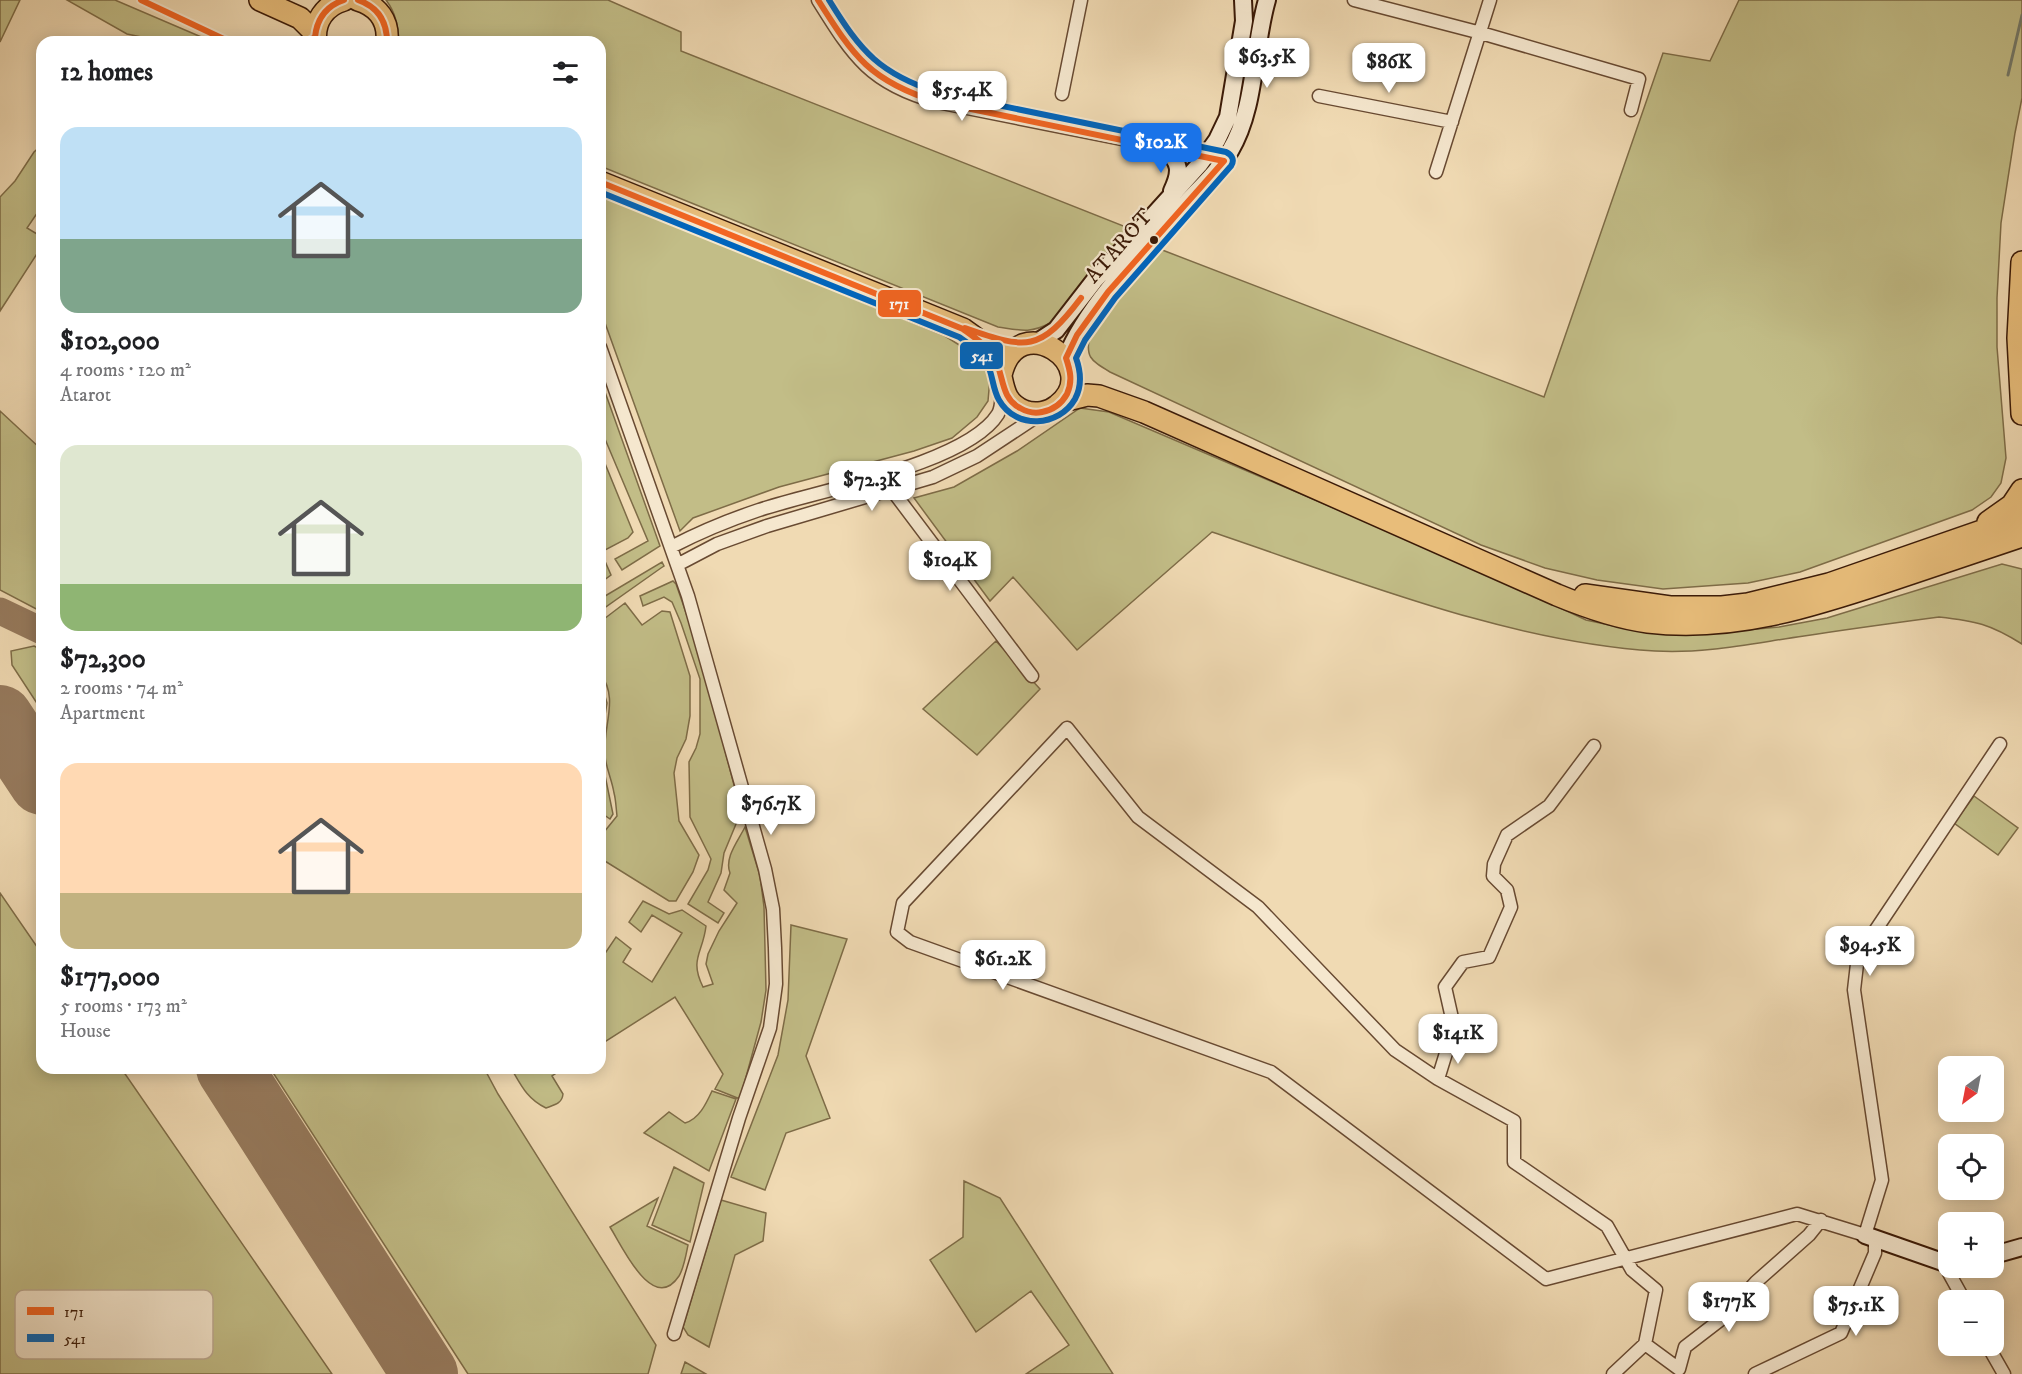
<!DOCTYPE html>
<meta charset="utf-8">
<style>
:root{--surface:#fff;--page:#f2f2f2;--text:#202124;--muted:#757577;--accent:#1a73e8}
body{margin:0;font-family:"IM FELL DW Pica",serif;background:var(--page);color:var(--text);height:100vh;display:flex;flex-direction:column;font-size:22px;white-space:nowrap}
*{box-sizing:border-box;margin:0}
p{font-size:20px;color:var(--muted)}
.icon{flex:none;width:33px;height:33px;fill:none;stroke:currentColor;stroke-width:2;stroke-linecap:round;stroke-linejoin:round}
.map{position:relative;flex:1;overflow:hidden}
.details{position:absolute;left:36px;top:36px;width:570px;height:1038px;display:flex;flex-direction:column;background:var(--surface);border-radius:18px;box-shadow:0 3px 15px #0003}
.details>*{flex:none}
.needle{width:39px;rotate:212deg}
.buttons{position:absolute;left:1938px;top:1056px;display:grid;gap:12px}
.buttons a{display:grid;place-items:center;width:66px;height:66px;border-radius:12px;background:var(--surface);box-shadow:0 3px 15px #0003;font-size:30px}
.price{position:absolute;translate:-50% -51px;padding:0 14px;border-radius:12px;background:#fff;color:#222;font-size:20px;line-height:39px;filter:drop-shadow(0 2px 3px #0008)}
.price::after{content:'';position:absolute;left:50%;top:36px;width:18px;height:14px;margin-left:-9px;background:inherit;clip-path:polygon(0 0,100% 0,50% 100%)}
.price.active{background:var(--accent);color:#fff}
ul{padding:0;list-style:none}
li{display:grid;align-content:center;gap:12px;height:318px;padding:0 24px}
li span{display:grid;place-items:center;height:186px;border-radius:18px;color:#555}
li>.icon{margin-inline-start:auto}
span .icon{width:108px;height:108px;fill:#fffc;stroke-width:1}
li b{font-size:26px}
h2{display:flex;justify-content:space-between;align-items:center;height:72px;padding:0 24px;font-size:26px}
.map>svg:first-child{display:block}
</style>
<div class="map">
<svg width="2022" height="1374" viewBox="0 0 2022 1374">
<rect width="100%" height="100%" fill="#f0dab3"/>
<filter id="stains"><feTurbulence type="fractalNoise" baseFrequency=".00333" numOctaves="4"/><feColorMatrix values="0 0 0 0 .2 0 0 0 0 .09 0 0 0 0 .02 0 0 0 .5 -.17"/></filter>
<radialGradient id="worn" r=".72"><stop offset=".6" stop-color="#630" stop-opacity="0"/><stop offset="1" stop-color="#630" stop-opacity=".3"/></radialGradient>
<path fill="#c2bd87" stroke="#7e6c47" stroke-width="1.5" d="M0,0H20L0,42Z
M67,0H115L213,42H150L146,38L127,34Z
M386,0H608L681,32V51L1131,229L1050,323C1030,334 1019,330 998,327L600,166V42H399C398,26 396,13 386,0Z
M1739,0H2022V98L2015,133L2001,223L1997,298V347L2006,458L2001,483L1991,497L1972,510L1800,572L1748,583L1663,589L1597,580L1545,568L1481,545L1110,372C1090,360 1085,357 1090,333L1157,248L1544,397L1663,53L1710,61Z
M42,145V206L27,228L42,237V246L0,311V197L15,181L34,152Z
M600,194L945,336L983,360L990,378L988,401L977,417L952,438L914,451L779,487L693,518L680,531L600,309Z
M600,378L660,546L622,570L615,559L648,541L605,439L600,444Z
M1080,408L1109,412L1486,573L1586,620L1633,630L1713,633L1779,627L1827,618L2002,564L2022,569V644C1990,624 1976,621 1939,617C1894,623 1849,629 1804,636C1754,643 1705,654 1655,651C1507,642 1352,579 1212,532L1077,650L1013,577L990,601L914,498L954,487L1017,451Z
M0,411L42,450V612L0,590Z
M604,461L633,532L628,538L601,552L611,575L600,583V465Z
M662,562L664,566L661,568L600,611V599Z
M673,581L676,584L699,650L741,812L724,853L721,873L708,902L724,913L718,923L688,904L708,870L711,859L690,817L689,762L696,748L700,734V679L681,623L672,602L664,597L643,606L640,596Z
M625,603L642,625L662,611L670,612L690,676V716L686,739L677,758L674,773L679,821L699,855L693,872L676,901H669L600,858V837L617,816C616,808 616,800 614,793C612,780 606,768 605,756C602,727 620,699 600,673V622Z
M996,641L1040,689L977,755L923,709Z
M34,646L42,650V711L12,665L11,651Z
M600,679L607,703L601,740L600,739Z
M601,756L613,814L610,819L600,812Z
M1974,796L2018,828L1998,855L1954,823Z
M745,827L760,876L764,907L766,990L761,1022L740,1099L715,1089L723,1074L675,997L600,1045V1000L605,992L600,989V948L606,952L616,937L631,949L623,962L652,982L682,933L652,915L641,932L629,922L643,901L669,914L682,910L706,926C703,953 689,959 703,987L713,984L706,964L708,954L719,931L737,903L724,890L730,873C724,858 738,841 745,827Z
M0,893L42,954V1068H121L332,1374H0Z
M791,925L847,939L806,1056L830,1118L786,1133L765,1190L731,1177L778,1055L788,1000Z
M270,1068H484L498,1094L656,1345L648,1374H468Z
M511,1068H564L552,1076L563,1094C562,1104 554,1105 546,1108C527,1099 521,1085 511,1068Z
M712,1091L736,1099L709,1171L644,1133L669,1112L685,1123C699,1119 706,1104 712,1091Z
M674,1167L704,1183L690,1242L652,1225Z
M964,1181L1000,1198L1113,1374H1026L1069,1345L1031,1291L976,1332L930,1260L963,1237Z
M658,1198L647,1226L688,1245C686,1255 684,1268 679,1276C653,1315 622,1246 610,1227Z
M721,1200L766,1213L763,1241L735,1255L709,1347L688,1335L683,1327Z
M685,1362L706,1374H681Z"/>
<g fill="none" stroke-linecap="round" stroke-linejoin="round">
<path stroke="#747a6b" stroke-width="3" d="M2008,75L2022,15"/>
<path stroke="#967a5d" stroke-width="27" d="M0,611L42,631"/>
<path stroke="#967a5d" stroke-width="66" d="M0,718L42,782
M229,1068L425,1374"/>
<defs>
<path id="street" d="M818,0C853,56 870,84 937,102L1212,157
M1354,0L1481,33L1639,79L1631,110
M1062,94L1081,0
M1319,96L1452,122
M1436,172L1490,0
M600,347L688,596L765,869L773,909L775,948L776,984L770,1028L739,1118L674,1334
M892,490L1032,676
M671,547C700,532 729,520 759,510C816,491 967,464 998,414C1002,407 1001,399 1002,392
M677,565L717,544L767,526L933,477L977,456L1039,415
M1594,746L1549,806L1507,835L1494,864L1493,876L1507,890L1511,907L1489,957L1463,962L1445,987L1454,1027L1438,1079L1514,1121V1162L1607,1226L1632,1270L1656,1290L1645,1344
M1438,1079L1395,1050L1258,907L1138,817L1067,728L903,903L897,932L910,942L1271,1072L1546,1279L1797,1214L1865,1235L1882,1180L1854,990L1857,964L1867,943L2000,744
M1944,1264L1964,1300
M1988,1346L2004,1374
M1613,1374L1645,1344L1679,1369L1685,1347L1724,1317L1756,1282L1809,1235L1821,1220
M1755,1374L1841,1333L1875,1253V1237"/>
<path id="secondary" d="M1164,148C1181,162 1181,172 1172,191
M1036,343L1056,330L1094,281L1199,165L1217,140L1228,117L1244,21L1243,0
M1066,358C1089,301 1147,246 1189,200C1204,184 1220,169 1230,151C1256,108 1253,48 1267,0
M1865,1235L1948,1264
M1994,1255L2022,1247"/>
<path id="highway" d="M260,0L300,18L315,33
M358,0C378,6 389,21 387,42
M316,42C313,22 325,5 344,0
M600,182L963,329C974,337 987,345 994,357C1006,376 997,400 1024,411C1035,415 1049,413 1058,405C1106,366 1017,305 1001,375
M2022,262L2018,338L2022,414
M1063,401L1087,395L1099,396L1144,412L1557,595C1586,607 1617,618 1648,622C1732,632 1810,607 1888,581C1933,566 1977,551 2022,536
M1988,522L2012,505L2022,490
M1585,595L1670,607H1722L1748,604L1829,584L2022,517"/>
</defs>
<use href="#street" stroke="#684a32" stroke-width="15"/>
<use href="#secondary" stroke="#3b1a07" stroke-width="20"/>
<use href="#highway" stroke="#3b1a07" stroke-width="24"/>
<use href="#street" stroke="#f5e7ce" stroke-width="12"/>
<use href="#secondary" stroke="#f5e7ce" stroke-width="16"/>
<use href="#highway" stroke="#e8bd7a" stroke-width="21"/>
<defs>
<path id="bus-1" d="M141,0L230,42
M358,0C378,7 387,21 387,42
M308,42L315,37C317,18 326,6 344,0
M600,182L963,329C974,337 986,345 994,357C1004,374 1000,398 1020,408C1027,412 1034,414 1042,412C1053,410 1062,403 1067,394C1073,381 1070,370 1066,358L1077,335L1108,292L1224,161L937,102C870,81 854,57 818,0
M965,328C1027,350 1040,352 1081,298"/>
<path id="bus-2" d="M600,192L959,337C969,344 980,351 986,361C993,373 992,388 999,400C1016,430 1059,427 1075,399C1082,386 1081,372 1076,358L1085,340L1115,298L1231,166C1235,160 1232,155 1226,152L939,93C880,74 861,52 829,0"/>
</defs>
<use href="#bus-1" stroke="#f5e7ce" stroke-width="10"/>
<use href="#bus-2" stroke="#f5e7ce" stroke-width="10"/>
<use href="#bus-1" stroke="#f26522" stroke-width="6"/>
<use href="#bus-2" stroke="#0065bd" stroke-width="6"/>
</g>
<circle fill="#3b1a07" stroke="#f5e7ce" stroke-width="2" cx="1154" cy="240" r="5"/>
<g text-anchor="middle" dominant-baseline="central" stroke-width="4.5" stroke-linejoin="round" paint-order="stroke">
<g font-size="22" fill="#3b1a07" stroke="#f5e7ce">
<text transform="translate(1119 246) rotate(-49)">ATAROT</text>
</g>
</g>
<rect x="15" y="1290" width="198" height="69" rx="9" fill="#f5e7ce" stroke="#bdaa92" stroke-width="1.5"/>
<rect x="27" y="1307" width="27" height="8" fill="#f26522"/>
<rect x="27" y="1334" width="27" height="8" fill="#0065bd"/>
<g font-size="16" fill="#3b1a07">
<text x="64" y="1317">171</text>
<text x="64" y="1344">541</text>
</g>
<g stroke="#f5e7ce" stroke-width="2">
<rect x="877" y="289" width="45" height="29" rx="6" fill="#f26522"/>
<rect x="959" y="341" width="45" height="29" rx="6" fill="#0065bd"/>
</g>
<g font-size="16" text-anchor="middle" font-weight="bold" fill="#fff">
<text x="899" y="309">171</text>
<text x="982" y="361">541</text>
</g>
<rect width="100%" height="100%" filter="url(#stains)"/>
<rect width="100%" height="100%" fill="url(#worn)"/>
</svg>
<div class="buttons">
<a><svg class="needle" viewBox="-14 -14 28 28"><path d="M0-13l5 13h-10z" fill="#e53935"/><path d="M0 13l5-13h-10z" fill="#757577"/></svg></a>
<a><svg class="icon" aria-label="locate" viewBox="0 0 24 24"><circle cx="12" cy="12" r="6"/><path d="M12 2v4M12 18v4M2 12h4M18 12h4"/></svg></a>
<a>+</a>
<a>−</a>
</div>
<b class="price" style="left:1267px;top:89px">$63.5K</b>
<b class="price" style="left:1389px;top:94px">$86K</b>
<b class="price" style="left:962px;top:122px">$55.4K</b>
<b class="price active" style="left:1161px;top:174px">$102K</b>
<b class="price" style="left:872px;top:512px">$72.3K</b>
<b class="price" style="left:950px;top:592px">$104K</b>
<b class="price" style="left:771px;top:836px">$76.7K</b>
<b class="price" style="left:1870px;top:977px">$94.5K</b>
<b class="price" style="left:1003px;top:991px">$61.2K</b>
<b class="price" style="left:1458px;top:1065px">$141K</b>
<b class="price" style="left:1729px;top:1333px">$177K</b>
<b class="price" style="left:1856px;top:1337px">$75.1K</b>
<section class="details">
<h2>12 homes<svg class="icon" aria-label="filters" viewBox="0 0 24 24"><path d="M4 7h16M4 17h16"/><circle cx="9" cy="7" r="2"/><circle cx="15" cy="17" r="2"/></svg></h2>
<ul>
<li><span style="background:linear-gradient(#bfe0f5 60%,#7fa58c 0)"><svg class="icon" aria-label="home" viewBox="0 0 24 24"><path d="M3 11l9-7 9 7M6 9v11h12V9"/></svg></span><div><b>$102,000</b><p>4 rooms · 120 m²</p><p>Atarot</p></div></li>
<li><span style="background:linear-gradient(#dfe7d0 75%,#8fb573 0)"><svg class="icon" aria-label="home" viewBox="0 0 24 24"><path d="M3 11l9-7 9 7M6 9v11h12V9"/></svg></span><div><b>$72,300</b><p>2 rooms · 74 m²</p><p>Apartment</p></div></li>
<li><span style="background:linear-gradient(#ffd9b3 70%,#c2b280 0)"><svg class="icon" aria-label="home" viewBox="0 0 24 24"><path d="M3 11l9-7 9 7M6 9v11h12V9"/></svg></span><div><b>$177,000</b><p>5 rooms · 173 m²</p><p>House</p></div></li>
</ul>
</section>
</div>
